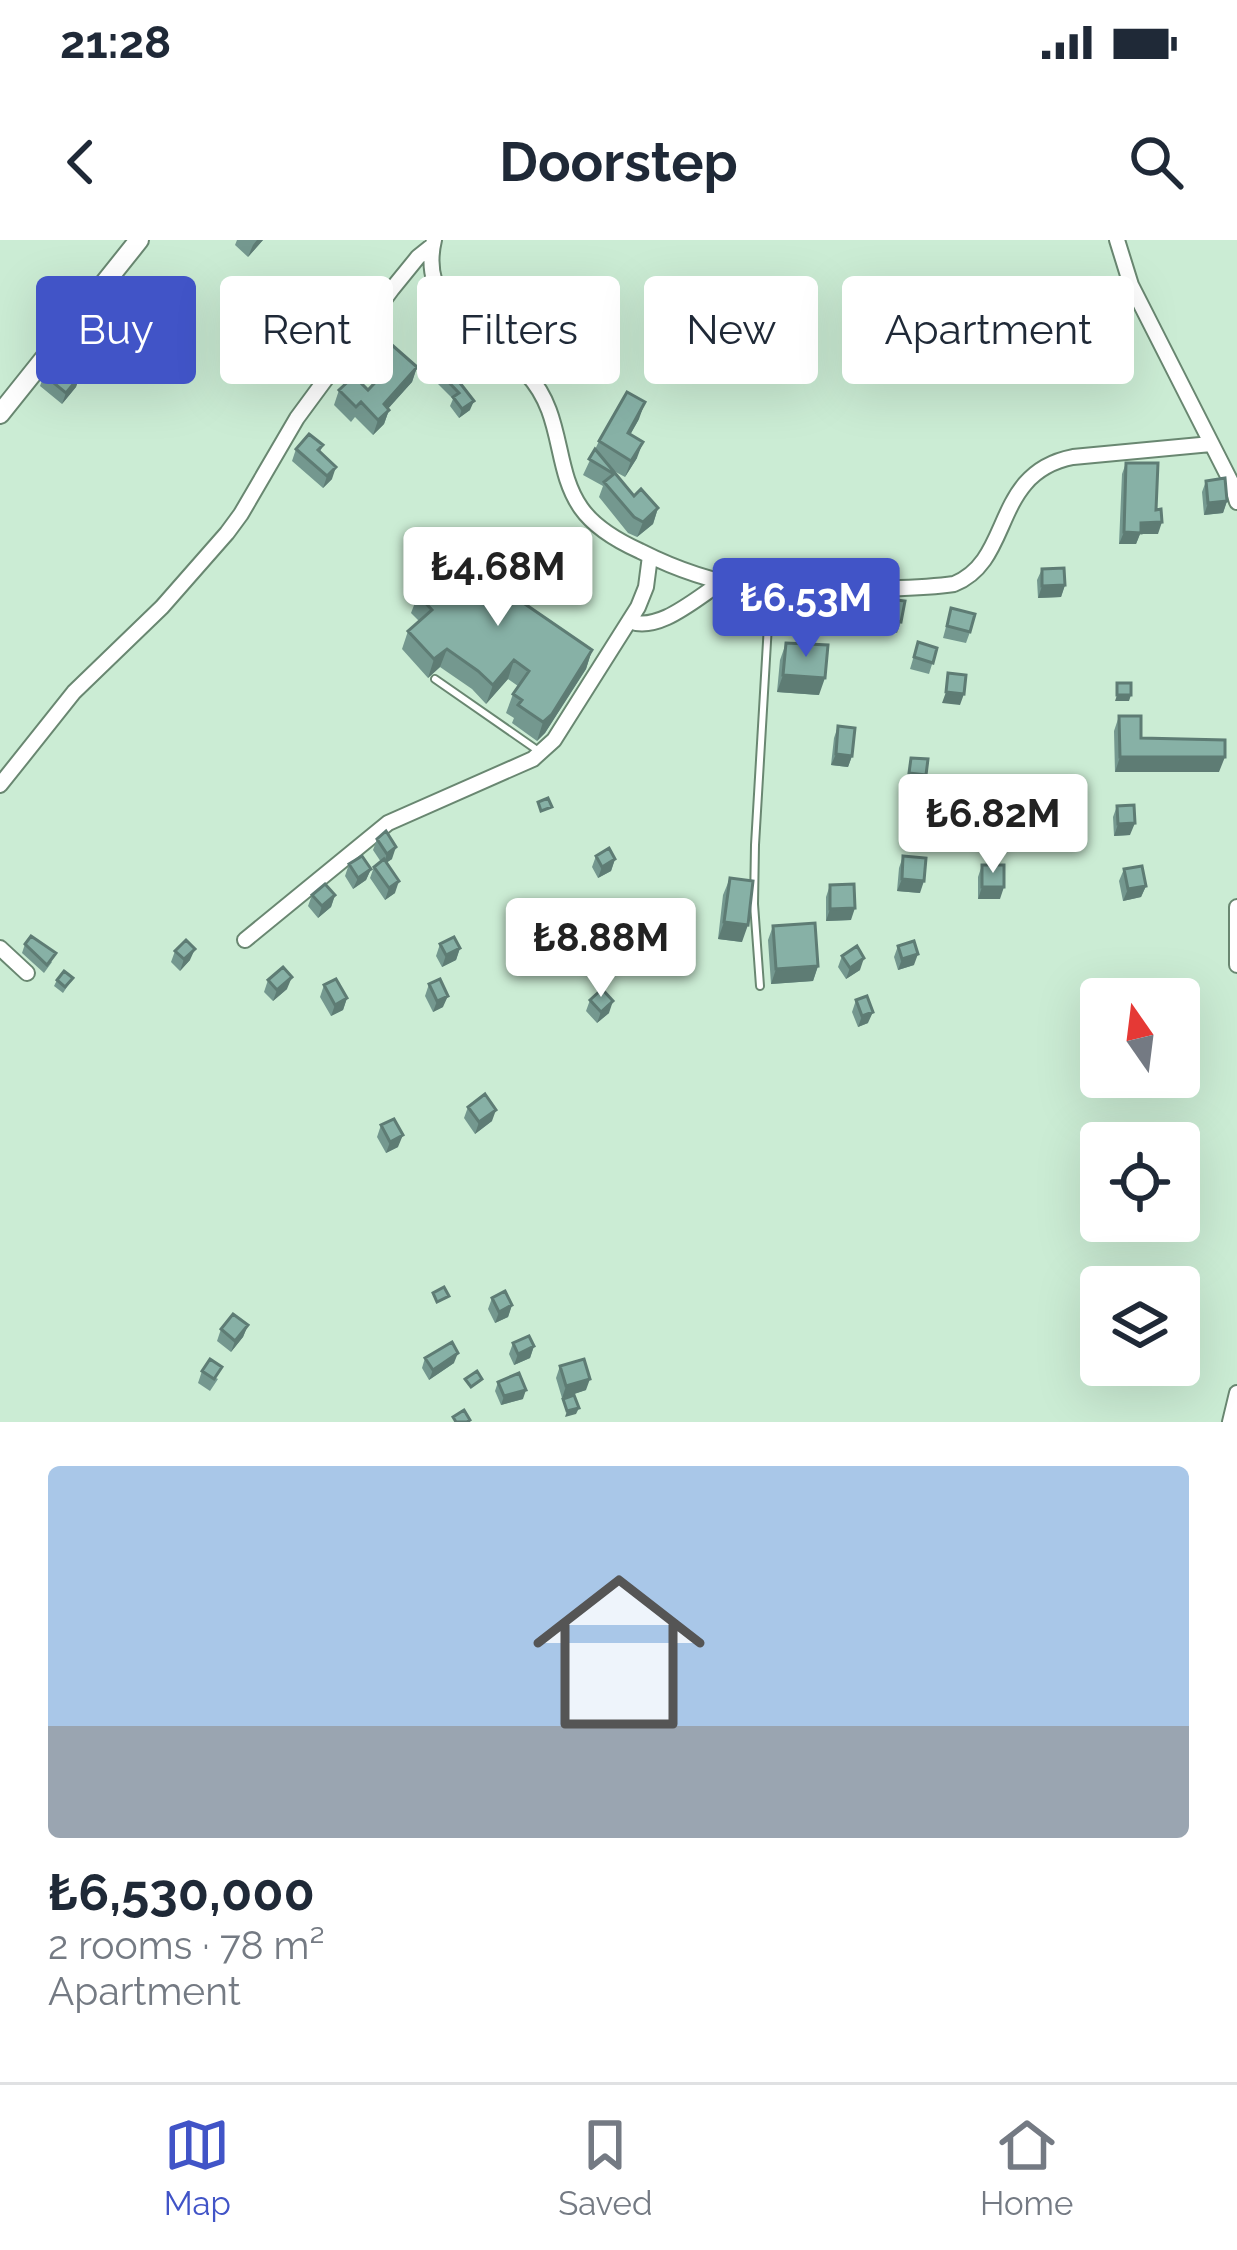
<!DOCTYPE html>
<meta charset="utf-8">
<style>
:root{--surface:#fff;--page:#f2f2f3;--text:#1f2937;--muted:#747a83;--line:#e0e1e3;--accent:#4154c7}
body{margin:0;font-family:Raleway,sans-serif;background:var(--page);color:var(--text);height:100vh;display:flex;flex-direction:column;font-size:45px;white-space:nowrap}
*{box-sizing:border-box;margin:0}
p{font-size:39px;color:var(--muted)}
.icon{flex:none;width:66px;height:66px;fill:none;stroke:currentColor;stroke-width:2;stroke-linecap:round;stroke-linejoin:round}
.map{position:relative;height:1182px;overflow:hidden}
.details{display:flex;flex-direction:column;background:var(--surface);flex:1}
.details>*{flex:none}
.guide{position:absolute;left:36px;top:36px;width:1167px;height:108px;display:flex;gap:24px}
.needle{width:78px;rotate:346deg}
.buttons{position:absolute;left:1080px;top:738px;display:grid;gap:24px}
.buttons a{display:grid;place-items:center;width:120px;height:120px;border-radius:12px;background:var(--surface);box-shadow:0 12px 48px #0002;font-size:60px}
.price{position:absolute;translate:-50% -102px;padding:0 27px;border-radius:12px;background:#fff;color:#222;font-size:39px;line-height:78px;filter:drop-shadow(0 3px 6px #0008)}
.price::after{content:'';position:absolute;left:50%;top:72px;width:36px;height:27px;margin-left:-18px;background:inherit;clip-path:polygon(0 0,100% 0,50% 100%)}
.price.selected{background:var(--accent);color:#fff}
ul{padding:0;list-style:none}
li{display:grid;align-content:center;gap:24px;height:636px;padding:0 48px}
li+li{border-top:3px solid var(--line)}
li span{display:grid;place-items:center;height:372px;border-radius:12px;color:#555}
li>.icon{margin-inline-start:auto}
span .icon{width:216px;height:216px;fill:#fffc;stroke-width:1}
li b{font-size:51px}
.tag{padding:0 42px;border-radius:12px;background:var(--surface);box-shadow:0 12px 48px #0002;font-size:42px;line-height:108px}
.tag.selected{background:var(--accent);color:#fff}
.status{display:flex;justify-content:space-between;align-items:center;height:84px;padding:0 60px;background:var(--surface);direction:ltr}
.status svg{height:33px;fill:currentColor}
header{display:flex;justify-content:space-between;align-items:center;height:156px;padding:0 48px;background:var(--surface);font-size:54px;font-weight:700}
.tab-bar{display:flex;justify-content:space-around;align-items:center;height:168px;border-top:3px solid var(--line);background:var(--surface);font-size:33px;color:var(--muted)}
.tab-bar a{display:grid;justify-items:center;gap:6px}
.tab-bar .selected{color:var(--accent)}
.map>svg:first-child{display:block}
</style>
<div class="status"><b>21:28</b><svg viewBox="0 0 49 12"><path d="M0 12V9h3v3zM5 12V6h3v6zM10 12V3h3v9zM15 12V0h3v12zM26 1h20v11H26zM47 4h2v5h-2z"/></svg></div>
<header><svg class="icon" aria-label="back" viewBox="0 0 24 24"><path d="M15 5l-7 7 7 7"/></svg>Doorstep<svg class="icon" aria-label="search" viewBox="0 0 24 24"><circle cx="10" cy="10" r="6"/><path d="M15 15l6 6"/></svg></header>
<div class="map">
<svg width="1237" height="1182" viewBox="0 0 1237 1182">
<rect width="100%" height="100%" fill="#cbecd4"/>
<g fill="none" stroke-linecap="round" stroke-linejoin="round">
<defs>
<path id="lane" d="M435,439L540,512
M760,746L754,664L755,605L770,351"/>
<path id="street" d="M434,0C417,72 487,91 527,134C565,175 553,228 581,268C595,288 618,301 640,311C723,353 781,354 872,349C899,348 927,348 954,344C1014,320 991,233 1073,217L1211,204
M1117,0L1131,45L1231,242L1237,262
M629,381C659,393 696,358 722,342
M0,545L74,452L162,367L227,293L241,274L297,178L392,49L418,17L433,5
M1237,667V725
M245,700L388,583L533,519L554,500L638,367L646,347L650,316
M0,708L27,733
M1230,1182L1237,1153"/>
<path id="secondary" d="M0,174L139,0"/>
</defs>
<use href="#lane" stroke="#698771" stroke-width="10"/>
<use href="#street" stroke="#698771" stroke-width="18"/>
<use href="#secondary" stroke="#698771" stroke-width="22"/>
<use href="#lane" stroke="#fff" stroke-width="6"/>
<use href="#street" stroke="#fff" stroke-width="14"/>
<use href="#secondary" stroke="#fff" stroke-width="18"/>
</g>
<path fill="#74988f" d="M237,0H263L248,17L235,5Z
M431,87L452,91L448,102L438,111L427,98Z
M108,101L79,136L76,147L62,164L40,146L44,135L67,125Z
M387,111L417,127L412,142L388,168L389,170L384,184L373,195L355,177L351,182L334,165L339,150H368L376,142L354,126L359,112Z
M446,125L470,170L459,178L450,166L453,159L435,141L439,132Z
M639,179L630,195L637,218L625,237L612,230L634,256L658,268L653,284L637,297L628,293L599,257L603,246L583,235L599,201Z
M323,205L320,212L332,239L323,248L292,221L296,209Z
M1126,223L1156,270L1158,294H1140L1136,304H1119L1122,234Z
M1206,241L1227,261L1223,273L1204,275L1202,252Z
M1042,329L1065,345L1061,357L1038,358L1037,340Z
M520,333L510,354L592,410L586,429L545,493L537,501L512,483L514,478L506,473L513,454L518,446L508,439L486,464L472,449L440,427L428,438L402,409L408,391L419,381L411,373L418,355Z
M889,359L901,382L897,393L882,390Z
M951,368L970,392L966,403L943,398Z
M918,402L937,408L929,434L910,429Z
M786,403L819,455L777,452L780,420Z
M1119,476L1141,498L1219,532H1115L1114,491Z
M838,486L852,516L848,527L831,525L834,498Z
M939,566L956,583L952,595L933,592Z
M1117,566L1130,595L1114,596L1113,577Z
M377,599L392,619L386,623L395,653L385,660L370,638L374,627L381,622L373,610Z
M596,616L615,619L611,631L598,638L592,627Z
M903,616L920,653L897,651L899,628Z
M349,624L371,629L366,640L353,649L345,636Z
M982,625L1000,659H978V637Z
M1124,629L1146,646L1141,657L1123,661L1119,641Z
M730,638L742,702L718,699L723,655Z
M830,645L851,680L826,681V657Z
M312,655H335L331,667L318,678L308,666Z
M773,686L818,726L813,741L771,744L768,700Z
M25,704L52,722L44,733L22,713Z
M440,704L460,708L456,720L442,727L436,716Z
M898,706L914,725L898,730L894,717Z
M175,711L190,720L180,731L171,722Z
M842,716L860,730L846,739L838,727Z
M73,738L63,753L54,746L57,740Z
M268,740L287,749L273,761L264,752Z
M429,744L443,767L433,772L425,756Z
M324,745L347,758L343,770L331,776L320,757Z
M590,760L609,773L597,783L586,771Z
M856,760L868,783L858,787L852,772Z
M468,867L492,881L475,894L464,878Z
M381,885L398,907L386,913L377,897Z
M492,1058L512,1065L508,1077L495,1083L488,1069Z
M248,1085L243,1097L231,1112L217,1101L221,1089Z
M513,1103L534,1106L530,1118L514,1125L509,1114Z
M425,1118L454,1123L429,1140L422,1128Z
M560,1126L586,1150L562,1158L556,1138Z
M202,1131L218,1139L210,1151L198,1143Z
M498,1142L523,1159L501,1165L495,1151Z"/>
<path fill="#5e7c74" d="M257,0H263L248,17L253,5Z
M112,90L108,101L72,144L76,133Z
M452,91L448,102L438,111L442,99Z
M417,127L412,142L379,179L384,164Z
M80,136L76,147L62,164L66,153Z
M474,161L470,170L459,178L462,169Z
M645,162L639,179L622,209L628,193Z
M389,170L384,184L373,195L378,180Z
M643,202L637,218L625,237L631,221Z
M336,227L332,239L323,248L327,236Z
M1227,261L1223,273L1204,275L1208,263Z
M658,268L653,284L637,297L643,282Z
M1162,282L1158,294H1140L1136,304H1119L1124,292L1141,283Z
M520,333L513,351L496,367L503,349Z
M1065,345L1061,357L1038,358L1042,346Z
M447,409L440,427L428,438L434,419Z
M592,410L586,429L545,493L537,501L543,482Z
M514,420L508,439L486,464L493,445Z
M783,435L825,438L819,455L777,452Z
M946,452L964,454L960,465L942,463Z
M1117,455H1131L1129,461H1115Z
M836,514L852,516L848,527L831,525Z
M1120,517H1225L1219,532H1115Z
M909,533L926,535L922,547L905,545Z
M914,562L924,563L922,568H912Z
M1135,583L1130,595L1114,596L1118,584Z
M396,607L392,619L383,625L387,614Z
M615,619L611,631L598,638L602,627Z
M371,629L366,640L353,649L358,638Z
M902,639L924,641L920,653L897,651Z
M399,641L395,653L385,660L389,648Z
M1146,646L1141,657L1123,661L1128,649Z
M982,647H1004L1000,659H978Z
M335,655L331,667L318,678L322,666Z
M855,668L851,680L826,681L830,669Z
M724,682L748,685L742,702L718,699Z
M460,708L456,720L442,727L446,715Z
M195,709L190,720L180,731L184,719Z
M918,714L914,725L898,730L902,719Z
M864,718L860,730L846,739L850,728Z
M818,726L813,741L771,744L776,729Z
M292,737L287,749L273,761L277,750Z
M448,756L443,767L433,772L437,761Z
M347,758L343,770L331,776L335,765Z
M613,761L609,773L597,783L601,772Z
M873,772L868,783L858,787L862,776Z
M496,870L492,881L475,894L479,882Z
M403,895L398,907L386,913L390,902Z
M512,1065L508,1077L495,1083L499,1072Z
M248,1085L243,1097L231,1112L235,1101Z
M534,1106L530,1118L514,1125L518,1114Z
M458,1113L454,1123L429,1140L433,1130Z
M590,1139L586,1150L562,1158L566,1146Z
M526,1150L523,1159L501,1165L504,1156Z
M579,1168L576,1174L565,1177L567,1171Z"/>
<path fill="#87b1a6" stroke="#5e7c74" stroke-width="3" d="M441,78L452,91L442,99L431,87Z
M103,82L112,90L76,133L80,136L66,153L44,135L57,118L67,125Z
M369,99L387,111L392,105L417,127L384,164L389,170L378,180L361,162L356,167L339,150L354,136L368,150L386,131L359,112Z
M446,125L474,161L462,169L453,157L459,153L439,132Z
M627,152L645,162L628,193L643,202L631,221L599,201Z
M309,194L323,205L318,210L336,227L327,236L296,209Z
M595,209L634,256L641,249L658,268L643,282L634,277L604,242L614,234L589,219Z
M1126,223H1158L1156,270L1161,269L1162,282L1141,283V293L1124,292Z
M1225,238L1227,261L1208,263L1206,241Z
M485,294L520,333L503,349L592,410L552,474L543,482L518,465L522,460L513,454L529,431L514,420L493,445L478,431L447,409L434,419L408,391L432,370L418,355Z
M1064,328L1065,345L1042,346V329Z
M889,359L905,361L901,382L886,379Z
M951,368L975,374L970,392L947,386Z
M918,402L937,408L933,423L914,417Z
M786,403L828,405L825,438L783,435Z
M948,433L966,435L964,454L946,452Z
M1117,443H1131V455H1117Z
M1119,476H1141V498L1225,500V517H1120Z
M838,486L855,488L852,516L836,514Z
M911,518L928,519L926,535L909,533Z
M915,548H925L924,563L914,562Z
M548,558L552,567L541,571L538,562Z
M1134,565L1135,583L1118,584L1117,566Z
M939,566L959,569L956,583L937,580Z
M386,591L396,607L387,614L377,599Z
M609,608L615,619L602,627L596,616Z
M362,616L371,629L358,638L349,624Z
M903,616L926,618L924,641L902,639Z
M384,619L399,641L389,648L374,627Z
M982,625H1004V647H982Z
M1142,626L1146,646L1128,649L1124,629Z
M730,638L753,641L748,685L724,682Z
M325,644L335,655L322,666L312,655Z
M854,644L855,668L830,669V645Z
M815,683L818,726L776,729L773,686Z
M31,696L56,713L47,725L25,704Z
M454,697L460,708L446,715L440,704Z
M186,700L195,709L184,719L175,711Z
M914,701L918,714L902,719L898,706Z
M857,706L864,718L850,728L842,716Z
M283,727L292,737L277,750L268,740Z
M64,731L73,738L65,747L57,740Z
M336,739L347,758L335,765L324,745Z
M440,739L448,756L437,761L429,744Z
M602,749L613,761L601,772L590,760Z
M867,756L873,772L862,776L856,760Z
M485,854L496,870L479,882L468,867Z
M394,879L403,895L390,902L381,885Z
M444,1047L449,1056L437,1062L433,1053Z
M505,1051L512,1065L499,1072L492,1058Z
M233,1074L248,1085L235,1101L221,1089Z
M529,1096L534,1106L518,1114L513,1103Z
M452,1102L458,1113L433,1130L425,1118Z
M210,1119L222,1127L214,1139L202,1131Z
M584,1119L590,1139L566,1146L560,1126Z
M477,1131L482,1139L471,1147L465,1139Z
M519,1133L526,1150L504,1156L498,1142Z
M574,1155L579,1168L567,1171L563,1159Z
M464,1170L470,1180L467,1182H456L453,1177Z"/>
</svg>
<div class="buttons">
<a><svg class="needle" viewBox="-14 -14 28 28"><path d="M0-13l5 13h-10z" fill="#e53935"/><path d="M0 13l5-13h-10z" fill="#747a83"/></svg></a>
<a><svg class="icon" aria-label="locate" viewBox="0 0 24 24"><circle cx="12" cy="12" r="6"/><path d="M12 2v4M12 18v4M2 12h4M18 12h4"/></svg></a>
<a><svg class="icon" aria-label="layers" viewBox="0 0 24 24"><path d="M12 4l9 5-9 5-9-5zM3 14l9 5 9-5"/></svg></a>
</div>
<b class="price" style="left:498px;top:389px">₺4.68M</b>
<b class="price selected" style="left:806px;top:420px">₺6.53M</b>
<b class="price" style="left:993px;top:636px">₺6.82M</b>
<b class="price" style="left:601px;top:760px">₺8.88M</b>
<div class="guide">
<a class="tag selected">Buy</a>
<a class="tag">Rent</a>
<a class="tag">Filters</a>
<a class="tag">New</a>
<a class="tag">Apartment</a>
</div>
</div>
<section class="details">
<ul>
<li><span style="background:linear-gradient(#a9c7e8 70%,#9aa5b1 0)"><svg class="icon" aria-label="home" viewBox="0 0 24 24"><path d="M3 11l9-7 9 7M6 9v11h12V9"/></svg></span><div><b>₺6,530,000</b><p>2 rooms · 78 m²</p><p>Apartment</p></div></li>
</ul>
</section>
<nav class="tab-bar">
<a class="selected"><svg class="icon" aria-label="map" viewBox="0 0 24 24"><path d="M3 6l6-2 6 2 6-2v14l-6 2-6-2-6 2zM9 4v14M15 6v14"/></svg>Map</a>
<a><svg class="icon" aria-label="saved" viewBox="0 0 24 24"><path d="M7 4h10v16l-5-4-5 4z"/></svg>Saved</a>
<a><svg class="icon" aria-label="home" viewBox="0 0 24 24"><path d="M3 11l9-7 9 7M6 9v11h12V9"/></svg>Home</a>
</nav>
